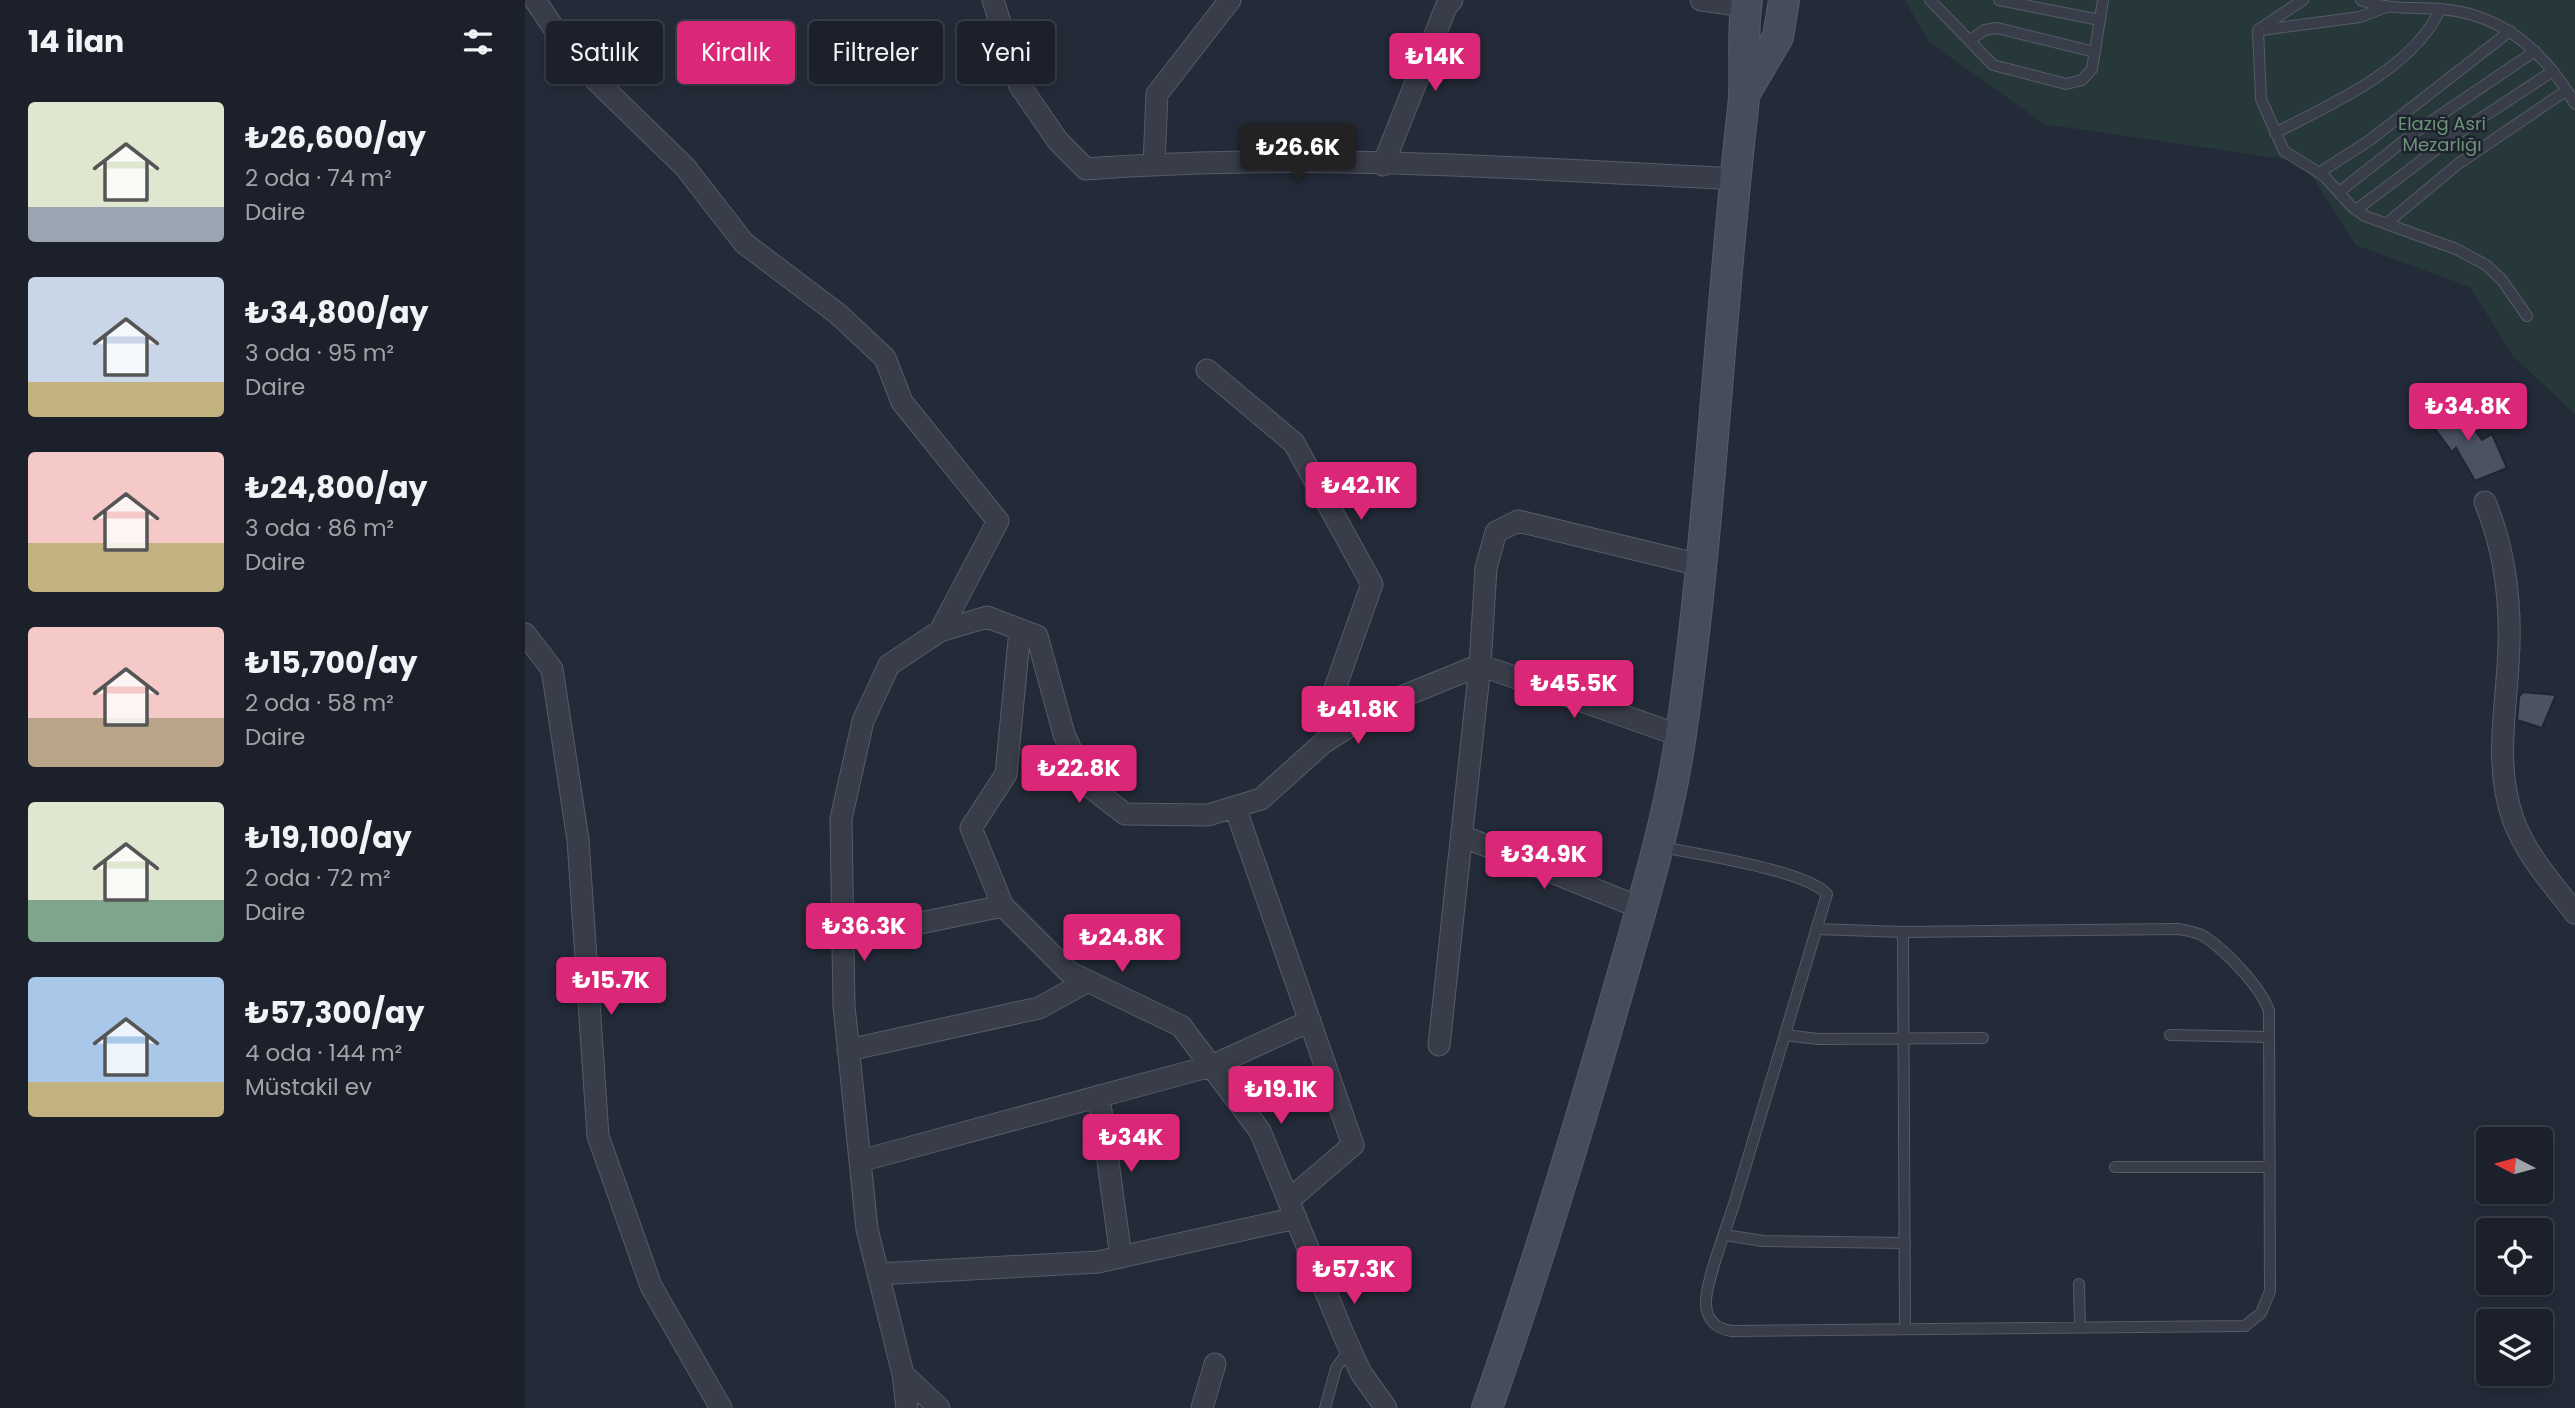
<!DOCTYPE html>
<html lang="tr">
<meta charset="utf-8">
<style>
:root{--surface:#1b202a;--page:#242832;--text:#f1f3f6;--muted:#a0a3a8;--line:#393e47;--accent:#db2777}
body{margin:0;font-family:Poppins,sans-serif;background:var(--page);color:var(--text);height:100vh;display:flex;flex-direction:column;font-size:26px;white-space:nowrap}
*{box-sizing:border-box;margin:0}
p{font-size:23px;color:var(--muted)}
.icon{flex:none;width:38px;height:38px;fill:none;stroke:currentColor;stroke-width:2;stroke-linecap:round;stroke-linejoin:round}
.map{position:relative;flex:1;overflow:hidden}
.panel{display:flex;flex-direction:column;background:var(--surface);width:525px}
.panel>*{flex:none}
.banner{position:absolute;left:21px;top:21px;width:665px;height:63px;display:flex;gap:14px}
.needle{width:46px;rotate:276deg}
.controls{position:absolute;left:1951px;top:1127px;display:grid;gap:14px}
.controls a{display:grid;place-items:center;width:77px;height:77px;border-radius:7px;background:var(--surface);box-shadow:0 4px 10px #0003,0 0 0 2px var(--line);font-size:35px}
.price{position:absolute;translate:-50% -60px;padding:0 16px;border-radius:7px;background:var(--accent);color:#fff;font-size:23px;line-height:46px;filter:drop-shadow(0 2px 4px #0008)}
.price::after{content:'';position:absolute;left:50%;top:42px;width:21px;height:16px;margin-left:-10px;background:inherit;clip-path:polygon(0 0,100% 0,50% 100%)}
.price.active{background:#222;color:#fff}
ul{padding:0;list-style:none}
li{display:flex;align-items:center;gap:21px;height:175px;padding:0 28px}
li span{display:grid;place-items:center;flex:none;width:196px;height:140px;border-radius:7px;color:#555}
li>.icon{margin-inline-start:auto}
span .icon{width:84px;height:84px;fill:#fffc;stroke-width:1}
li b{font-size:30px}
h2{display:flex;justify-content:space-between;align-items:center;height:84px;padding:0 28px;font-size:30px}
.chip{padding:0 24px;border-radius:7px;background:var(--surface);box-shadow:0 4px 10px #0003,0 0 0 2px var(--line);font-size:24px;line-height:63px}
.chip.active{background:var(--accent);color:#fff}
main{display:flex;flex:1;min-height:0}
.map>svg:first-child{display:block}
</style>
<main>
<section class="panel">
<h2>14 ilan<svg class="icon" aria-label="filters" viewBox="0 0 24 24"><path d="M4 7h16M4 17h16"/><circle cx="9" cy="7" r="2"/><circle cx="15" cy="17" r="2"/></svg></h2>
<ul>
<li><span style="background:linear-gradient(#dfe7d0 75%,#9aa5b1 0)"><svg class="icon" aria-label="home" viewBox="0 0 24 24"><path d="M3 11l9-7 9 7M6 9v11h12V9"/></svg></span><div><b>₺26,600/ay</b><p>2 oda · 74 m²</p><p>Daire</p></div></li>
<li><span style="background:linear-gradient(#c9d6e8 75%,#c2b280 0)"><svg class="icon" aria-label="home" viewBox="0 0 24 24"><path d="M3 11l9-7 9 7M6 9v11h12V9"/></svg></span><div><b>₺34,800/ay</b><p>3 oda · 95 m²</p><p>Daire</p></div></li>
<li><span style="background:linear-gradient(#f6c9c9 65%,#c2b280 0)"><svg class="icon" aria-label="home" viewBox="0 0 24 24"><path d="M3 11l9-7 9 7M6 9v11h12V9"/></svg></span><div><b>₺24,800/ay</b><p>3 oda · 86 m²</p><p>Daire</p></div></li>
<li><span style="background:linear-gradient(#f6c9c9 65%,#b9a48a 0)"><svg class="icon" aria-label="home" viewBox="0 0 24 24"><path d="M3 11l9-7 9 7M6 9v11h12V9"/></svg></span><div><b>₺15,700/ay</b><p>2 oda · 58 m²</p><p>Daire</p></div></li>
<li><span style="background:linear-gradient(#dfe7d0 70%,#7fa58c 0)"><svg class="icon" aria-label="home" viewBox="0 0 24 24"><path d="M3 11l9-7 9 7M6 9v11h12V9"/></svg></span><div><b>₺19,100/ay</b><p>2 oda · 72 m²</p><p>Daire</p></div></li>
<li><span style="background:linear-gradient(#a9c7e8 75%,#c2b280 0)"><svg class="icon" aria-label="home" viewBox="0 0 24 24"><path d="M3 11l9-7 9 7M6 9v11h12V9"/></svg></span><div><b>₺57,300/ay</b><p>4 oda · 144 m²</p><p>Müstakil ev</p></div></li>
</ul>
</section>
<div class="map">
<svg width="2050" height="1408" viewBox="0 0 2050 1408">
<rect width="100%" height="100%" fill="#242b38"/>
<path fill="#27383a" d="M1380,0H2050V414L1988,356L1945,287L1831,245L1778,162L1519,124L1404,42Z"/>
<path fill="#4b5262" stroke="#1f2430" stroke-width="2" d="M1928,400L1957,440L1967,434L1982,468L1950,481L1931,448L1927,452L1904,421Z
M1998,692L2031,695L2017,728L1992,720L1994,697Z"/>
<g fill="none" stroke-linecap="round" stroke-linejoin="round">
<defs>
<path id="lane" d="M1405,0L1468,65L1541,84L1557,80L1567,69L1578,0
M1474,0L1575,20
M1778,0L1733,30L1736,99L1759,151L1799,176L1826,206L1840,216L1931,249L1961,265L1977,280L2002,316
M1836,0C1863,10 1888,7 1916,9C1977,14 2020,52 2050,104
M1737,30L1835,17L1861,7
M1445,40L1460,30L1472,28L1570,52
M1750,133C1803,106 1890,68 1915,9
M1794,173L1845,140L1985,31
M1814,192L1889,133L2010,51
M1831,210L1929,136L2028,71
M1862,223L1933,164L2042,90
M1136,847C1171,854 1280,870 1302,894C1271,996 1241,1099 1210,1201C1203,1224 1180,1283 1181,1303C1181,1320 1192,1329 1207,1331L1720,1326L1736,1313L1745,1291L1744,1011C1736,987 1701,951 1680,937C1673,932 1663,931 1654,929L1378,932L1291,929
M1378,932L1380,1329
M1260,1035L1293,1039L1458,1038
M1645,1035L1744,1037
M1590,1167H1744
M1200,1235L1238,1241L1380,1243
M1554,1284L1555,1327
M800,1408L811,1368L825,1349"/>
<path id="street" d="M10,0L51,61L160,167L219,243L313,314L360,358L377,402L473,521L415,631
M468,0L495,86L533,141L561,169C777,152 995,168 1210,179
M1176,0L1221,6
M629,164L632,94L705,0
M858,165L921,7L927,0
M682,370L769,443L847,584L808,694L813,733
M1960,502C1981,553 1987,610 1983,665C1980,718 1970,767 1988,819C2001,855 2027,883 2050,913
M495,630L481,774L446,828L478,906L544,972L656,1026L735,1131L819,1336L836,1373L861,1408
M0,634L27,669L53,840L73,1136L126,1286L196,1408
M710,807L828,1145L764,1200
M937,836L1116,908
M318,939L478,906
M914,1045L955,665L961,568L971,532L993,521L1175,565
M323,1050L514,1008L563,981
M574,1096L596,1257
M335,1161L686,1066L785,1021
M353,1274L573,1262L771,1218
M378,1374L414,1408
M382,1408L378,1374L342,1229L319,1006L316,819L338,721L364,665L415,631L462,617L512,636L539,734L561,784L600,814L683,815L736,799L798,743L859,704L955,665L1156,736
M677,1408L690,1364"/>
<path id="secondary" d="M1220,93L1253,37L1259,0
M962,1408C1012,1267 1055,1124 1096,980C1119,899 1144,818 1156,734C1186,527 1194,316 1218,108C1222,72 1216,36 1222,0"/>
</defs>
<use href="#lane" stroke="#565b67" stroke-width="12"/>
<use href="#street" stroke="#565b67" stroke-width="23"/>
<use href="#secondary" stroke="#565b67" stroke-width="32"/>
<use href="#lane" stroke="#383d49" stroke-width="10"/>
<use href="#street" stroke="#383d49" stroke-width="21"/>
<use href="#secondary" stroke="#464c5b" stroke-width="30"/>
</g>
<g text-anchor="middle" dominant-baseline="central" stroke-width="5" stroke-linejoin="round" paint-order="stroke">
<g font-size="18" fill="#6c9378" stroke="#1d222e">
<text x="1917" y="123">Elazığ Asri<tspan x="1917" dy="21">Mezarlığı</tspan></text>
</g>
</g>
</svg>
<div class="controls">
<a><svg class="needle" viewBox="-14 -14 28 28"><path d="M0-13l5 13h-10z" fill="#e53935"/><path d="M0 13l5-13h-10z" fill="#a0a3a8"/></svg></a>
<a><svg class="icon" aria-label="locate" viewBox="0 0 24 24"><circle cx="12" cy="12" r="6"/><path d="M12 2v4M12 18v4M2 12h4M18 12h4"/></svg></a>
<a><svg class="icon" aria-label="layers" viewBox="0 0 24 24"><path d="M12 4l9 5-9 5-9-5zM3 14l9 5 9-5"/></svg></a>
</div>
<b class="price" style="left:910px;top:93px">₺14K</b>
<b class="price active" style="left:773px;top:184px">₺26.6K</b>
<b class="price" style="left:1943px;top:443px">₺34.8K</b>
<b class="price" style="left:836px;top:522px">₺42.1K</b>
<b class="price" style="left:1049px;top:720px">₺45.5K</b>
<b class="price" style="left:833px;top:746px">₺41.8K</b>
<b class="price" style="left:554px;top:805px">₺22.8K</b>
<b class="price" style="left:1019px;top:891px">₺34.9K</b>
<b class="price" style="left:339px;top:963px">₺36.3K</b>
<b class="price" style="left:597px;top:974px">₺24.8K</b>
<b class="price" style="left:86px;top:1017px">₺15.7K</b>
<b class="price" style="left:756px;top:1126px">₺19.1K</b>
<b class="price" style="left:606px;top:1174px">₺34K</b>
<b class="price" style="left:829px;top:1306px">₺57.3K</b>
<div class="banner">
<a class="chip">Satılık</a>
<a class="chip active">Kiralık</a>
<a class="chip">Filtreler</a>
<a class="chip">Yeni</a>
</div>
</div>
</main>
